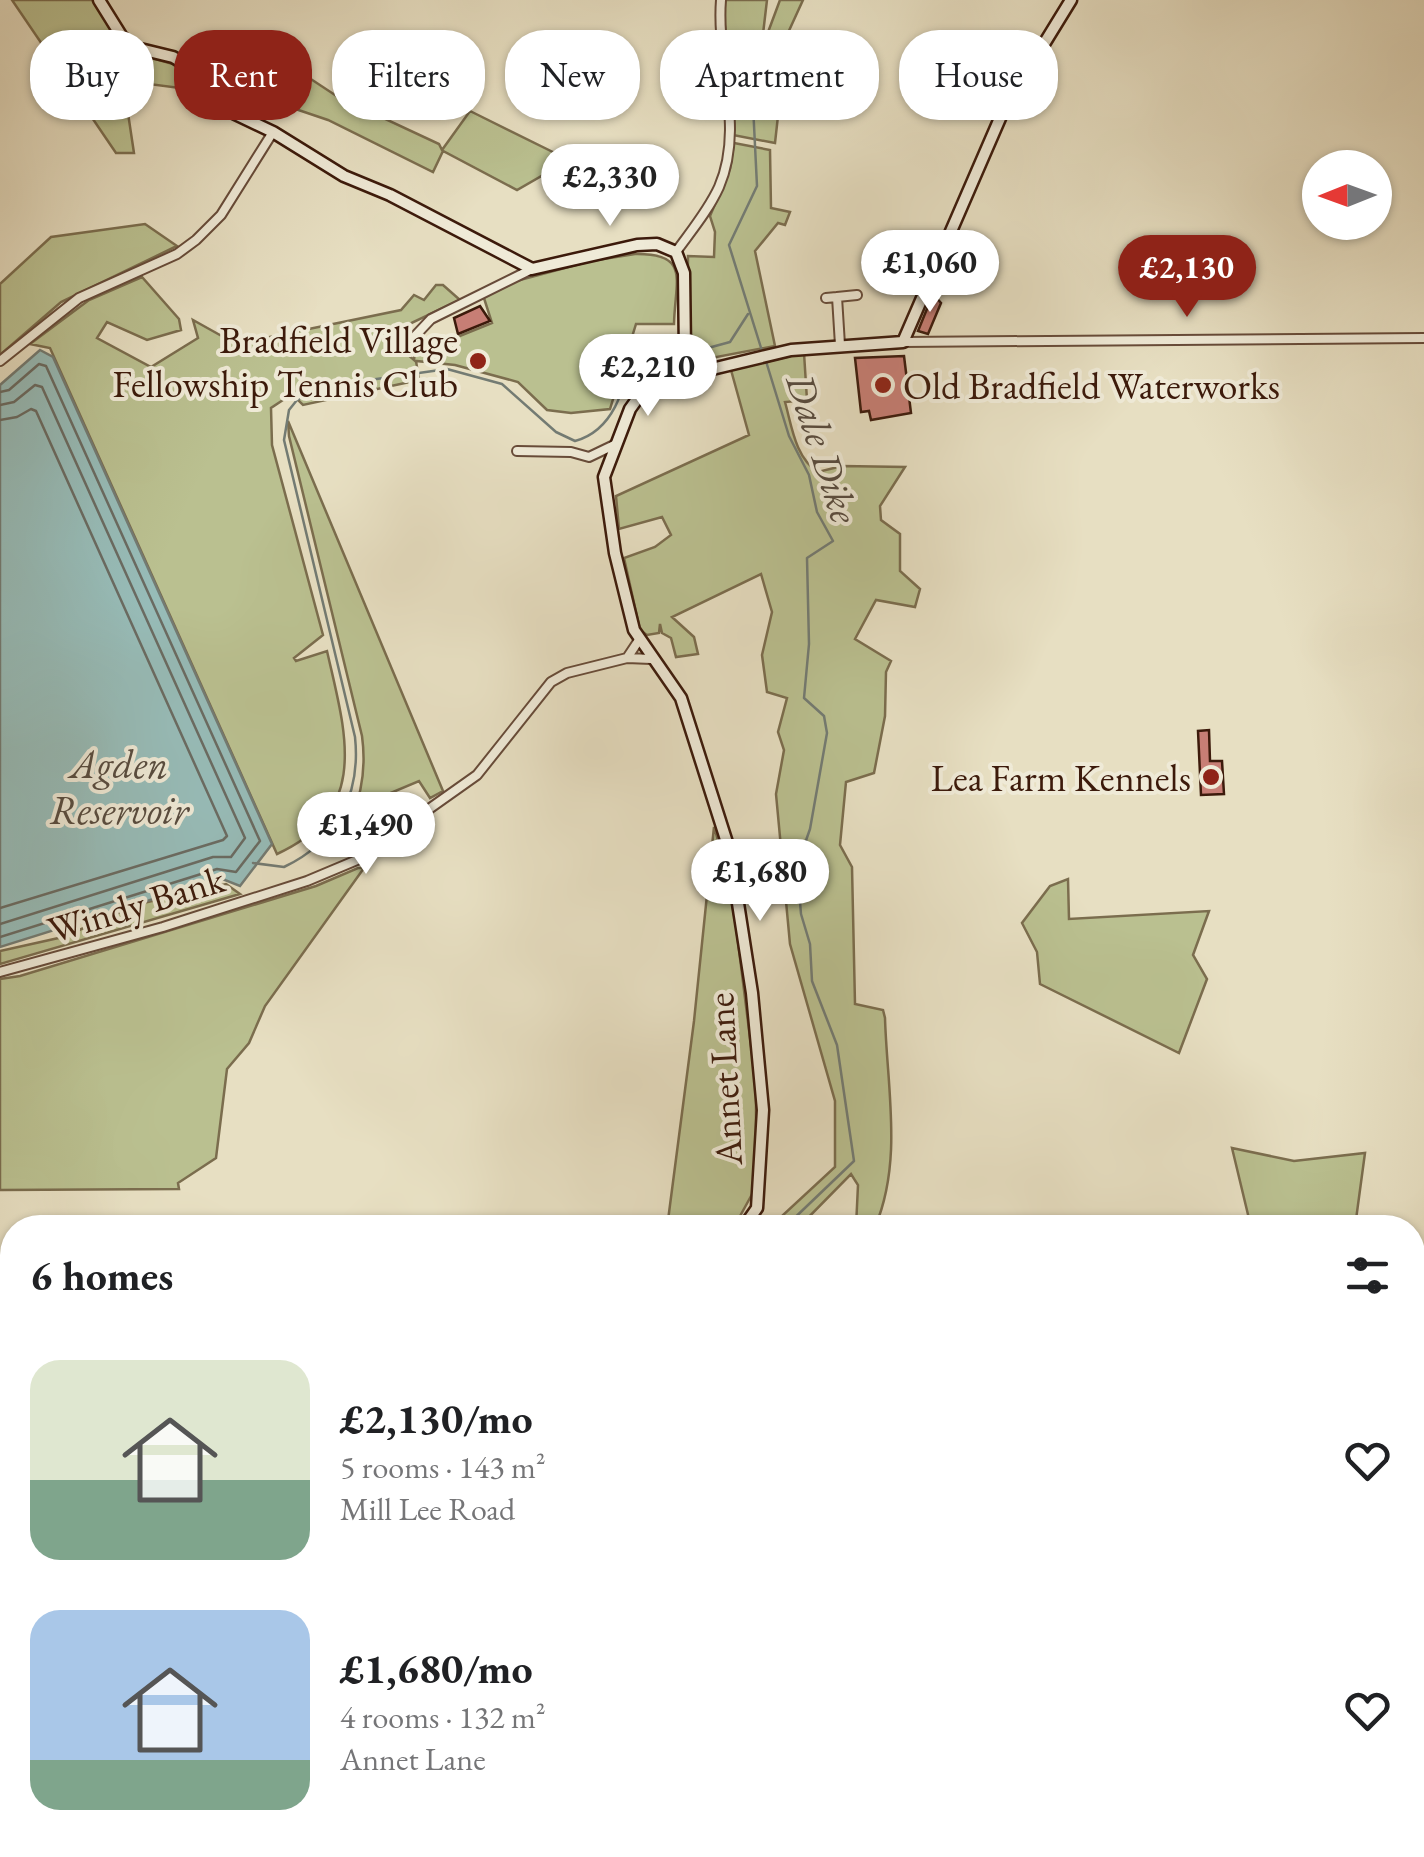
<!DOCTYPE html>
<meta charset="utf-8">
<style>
:root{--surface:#fff;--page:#f6f6f6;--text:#202124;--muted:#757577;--accent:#8f2418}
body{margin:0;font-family:"EB Garamond",serif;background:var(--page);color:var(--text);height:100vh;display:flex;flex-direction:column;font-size:38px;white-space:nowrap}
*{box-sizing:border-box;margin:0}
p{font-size:32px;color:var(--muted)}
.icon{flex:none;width:55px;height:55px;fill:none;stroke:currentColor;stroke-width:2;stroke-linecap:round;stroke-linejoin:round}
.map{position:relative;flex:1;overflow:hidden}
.sheet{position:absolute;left:0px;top:1215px;width:1425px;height:642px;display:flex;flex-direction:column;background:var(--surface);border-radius:40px 40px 0 0;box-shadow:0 2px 8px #0004}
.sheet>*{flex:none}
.guide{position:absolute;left:30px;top:30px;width:1365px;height:90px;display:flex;gap:20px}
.needle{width:65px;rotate:269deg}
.tools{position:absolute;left:1302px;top:150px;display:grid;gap:20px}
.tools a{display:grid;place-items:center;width:90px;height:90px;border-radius:50%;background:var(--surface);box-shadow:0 2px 8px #0004;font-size:50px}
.price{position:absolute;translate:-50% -85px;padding:0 22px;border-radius:35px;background:#fff;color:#222;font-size:32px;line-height:65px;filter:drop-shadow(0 2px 5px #0008)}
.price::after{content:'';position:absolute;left:50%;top:60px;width:30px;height:22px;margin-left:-15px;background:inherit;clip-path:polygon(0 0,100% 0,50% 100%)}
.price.current{background:var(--accent);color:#fff}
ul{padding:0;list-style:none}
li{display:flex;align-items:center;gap:30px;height:250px;padding:0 30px}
li span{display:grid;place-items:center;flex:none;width:280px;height:200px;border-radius:30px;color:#555}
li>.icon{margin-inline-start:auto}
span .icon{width:120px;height:120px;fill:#fffc;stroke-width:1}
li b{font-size:42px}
h2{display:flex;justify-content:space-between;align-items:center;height:120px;padding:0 30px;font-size:42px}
.tag{padding:0 35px;border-radius:40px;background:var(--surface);box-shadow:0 2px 8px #0004;font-size:35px;line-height:90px}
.tag.current{background:var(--accent);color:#fff}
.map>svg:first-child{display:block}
</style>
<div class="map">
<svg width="1424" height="1857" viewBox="0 0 1424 1857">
<rect width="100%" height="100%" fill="#e7dfc2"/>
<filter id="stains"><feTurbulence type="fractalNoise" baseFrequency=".002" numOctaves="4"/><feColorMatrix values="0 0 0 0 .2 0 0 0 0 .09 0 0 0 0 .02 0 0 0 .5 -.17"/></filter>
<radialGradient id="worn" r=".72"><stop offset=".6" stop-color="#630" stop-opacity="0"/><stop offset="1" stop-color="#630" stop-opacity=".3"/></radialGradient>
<path fill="#bac090" stroke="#7b6d4e" stroke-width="2.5" d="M12,0H93L126,51L173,64L203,91L134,82L126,100L134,153H116Z
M723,0H767L761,51L780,0H803L787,35L775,143L733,135C735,91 725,45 723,0Z
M276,56L338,97L439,144L442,150L470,111L569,160L517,190L443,151L433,172L328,120L266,99L228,106L213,87L256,82Z
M734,143L770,150L771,208L790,212L785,225L778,223L755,251L775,346L701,360L687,344L688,256L714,257L715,232L710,216L730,169Z
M145,224L177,246L61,302L0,355V284L51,237Z
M635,254C691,253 675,280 674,324H636L610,409L571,413L547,410L518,382L455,365L416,361L419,380L303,405L292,394L271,408L272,445L323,635L294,658L296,661L327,651C345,731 372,811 277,854L50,348L30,344L89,300L142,277L179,319L181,330L147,340L107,322L97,338L151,367L198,338L193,320L236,344L401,310L414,295L424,300L436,285H443L460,300L405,326L407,354L414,360L416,341L445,342L492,323L483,295L490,288L591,261Z
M804,353L807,400L785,402C792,427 795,457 818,472L842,466L905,467L880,506L881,520L900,534V571L920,589L915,607L876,600L855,639L891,661L886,672L885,716L874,773L846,782L840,845L852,867L855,1004L883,1010L885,1018C887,1088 903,1161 875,1227H856L858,1185L851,1174L799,1227H761L781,1217L835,1167V1101L790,944L776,794L784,750L778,732L787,698L767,692L762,655L772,612L761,574L672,617L694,637L698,654L676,657L671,638L662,633L660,624L659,633L647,635L640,630L624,558L655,547L671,535L662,517L619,529L616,496L749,435L731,370Z
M288,421L443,791L430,798L419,781L369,802L361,815L352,817C363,790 366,765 362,736L289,436Z
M714,827L725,864L736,926L756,1086V1187L734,1227L667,1228L694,1021Z
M358,868H364L265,1006L249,1043L227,1069L216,1158L178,1183L179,1189L0,1190V979L20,976L316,886Z
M1068,879L1069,919L1209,911L1193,955L1207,979L1179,1053L1040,984L1037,952L1022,923L1050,886Z
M226,884L240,894L0,964V951L63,937L139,904Z
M1232,1148L1294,1161L1365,1153L1355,1227H1251Z
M1413,1482L1424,1487V1856L1173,1857L1174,1845H1412Z"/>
<path fill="#97bcb8" stroke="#737b73" stroke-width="2.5" d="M40,350L53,357L272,844L240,886L220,878L0,947V385Z"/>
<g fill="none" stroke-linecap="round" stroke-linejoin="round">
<path stroke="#6a6b62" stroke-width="2.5" d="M0,392L9,390L39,364L46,366L260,841L236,872L217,869L0,937
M0,405L14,402L35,385L42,387L245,838L231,857H213L0,924
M0,420L17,417L31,409L36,411L227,836L223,840L0,908"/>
<path stroke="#737b73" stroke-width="2.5" d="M759,56L753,105L757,186L729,245L762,351
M689,343L708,348L730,342L748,314
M765,358L789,436L809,475L817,512L833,541L807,558L809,644L804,698L824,716L827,733L810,829L797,866L801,914L810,944L812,981L837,1045L854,1161L784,1228
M253,863L284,867C337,842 361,794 355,737L284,440L289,410L297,400L320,387L447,369L502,384L556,432L575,441C615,430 624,388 633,350L673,338L681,340
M779,1845L780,1857"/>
</g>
<path fill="#c77e75" stroke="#3c1a0b" stroke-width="2.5" d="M933,294L941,303L928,334L918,331Z
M480,306L490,321L458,334L454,318Z
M904,356L911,413L871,420L869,411L861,412L855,358Z
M1209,730L1210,761H1222L1224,794L1201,795L1198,731Z"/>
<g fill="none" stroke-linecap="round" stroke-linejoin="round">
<defs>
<path id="street" d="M676,252C691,231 708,211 719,187C745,127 716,62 721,0
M837,297L857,295
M826,298L837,297L840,345
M415,336L431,319L532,269
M903,342L1424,338
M0,361L79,298L177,254L196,240L221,215L273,132
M517,451L571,452L589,457L614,445
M627,658L651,659
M0,972L163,927L307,881L357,860L477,775L551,682L567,673L627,658L639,640
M940,1857L941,1845"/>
<path id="secondary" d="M99,0L122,37L136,48L173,57L185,64L231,112L273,132L344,176L390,195L532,269L637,245L657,244L676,252L684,273L685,352L701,370
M662,381L685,352
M743,1228L757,1208L763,1110L752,993L730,852L681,698L634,630L615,553L604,477L630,409L640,395L662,381L791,350L903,342L1004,109L1071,0
M719,1845L720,1857"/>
</defs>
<use href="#street" stroke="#674b39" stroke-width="12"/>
<use href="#secondary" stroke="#3c1a0b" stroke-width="15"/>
<use href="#street" stroke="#efead7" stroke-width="8"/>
<use href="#secondary" stroke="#efead7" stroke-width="10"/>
</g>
<g fill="#8f2418" stroke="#efead7" stroke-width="4">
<circle cx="478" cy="361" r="10"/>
<circle cx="883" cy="385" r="10"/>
<circle cx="1211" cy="777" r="10"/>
</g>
<g text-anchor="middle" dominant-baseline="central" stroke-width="8" stroke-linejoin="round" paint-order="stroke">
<g font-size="38" fill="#3c1a0b" stroke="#efead7" text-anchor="end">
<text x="458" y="339">Bradfield Village<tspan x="458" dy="44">Fellowship Tennis Club</tspan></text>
<text x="903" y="385" text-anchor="start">Old Bradfield Waterworks</text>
<text x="1191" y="777">Lea Farm Kennels</text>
</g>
<g font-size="38" fill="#3c1a0b" stroke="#efead7">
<text transform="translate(136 904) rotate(-17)">Windy Bank</text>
<text transform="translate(724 1079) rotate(-93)">Annet Lane</text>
</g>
<g font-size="40" font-style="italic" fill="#574b3f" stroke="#efead7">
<text transform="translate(823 448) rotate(72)">Dale Dike</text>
<text x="119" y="764">Agden<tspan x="119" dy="46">Reservoir</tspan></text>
</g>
</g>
<rect width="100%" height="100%" filter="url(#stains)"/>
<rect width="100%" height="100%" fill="url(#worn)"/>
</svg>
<div class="tools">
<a><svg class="needle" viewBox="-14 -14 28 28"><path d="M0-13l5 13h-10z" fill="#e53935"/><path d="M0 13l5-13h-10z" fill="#757577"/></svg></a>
</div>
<b class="price" style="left:610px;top:229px">£2,330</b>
<b class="price" style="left:930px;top:315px">£1,060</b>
<b class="price current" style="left:1187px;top:320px">£2,130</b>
<b class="price" style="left:648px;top:419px">£2,210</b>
<b class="price" style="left:366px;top:877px">£1,490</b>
<b class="price" style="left:760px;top:924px">£1,680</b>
<div class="guide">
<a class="tag">Buy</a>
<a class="tag current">Rent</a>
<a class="tag">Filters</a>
<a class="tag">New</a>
<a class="tag">Apartment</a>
<a class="tag">House</a>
</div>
<section class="sheet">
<h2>6 homes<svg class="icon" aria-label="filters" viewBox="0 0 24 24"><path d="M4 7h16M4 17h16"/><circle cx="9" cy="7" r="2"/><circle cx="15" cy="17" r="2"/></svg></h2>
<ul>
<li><span style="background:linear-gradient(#dfe7d0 60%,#7fa58c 0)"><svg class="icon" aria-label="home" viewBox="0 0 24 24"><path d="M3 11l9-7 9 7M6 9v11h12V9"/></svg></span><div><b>£2,130/mo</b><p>5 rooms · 143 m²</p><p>Mill Lee Road</p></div><svg class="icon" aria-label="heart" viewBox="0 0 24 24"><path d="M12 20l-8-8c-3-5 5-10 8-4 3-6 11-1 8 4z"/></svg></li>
<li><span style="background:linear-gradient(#a9c7e8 75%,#7fa58c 0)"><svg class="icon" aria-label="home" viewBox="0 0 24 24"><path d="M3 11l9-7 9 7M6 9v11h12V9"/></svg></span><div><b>£1,680/mo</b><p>4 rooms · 132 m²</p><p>Annet Lane</p></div><svg class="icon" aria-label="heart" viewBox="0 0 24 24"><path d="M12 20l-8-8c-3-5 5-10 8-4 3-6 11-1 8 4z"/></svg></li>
</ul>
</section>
</div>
